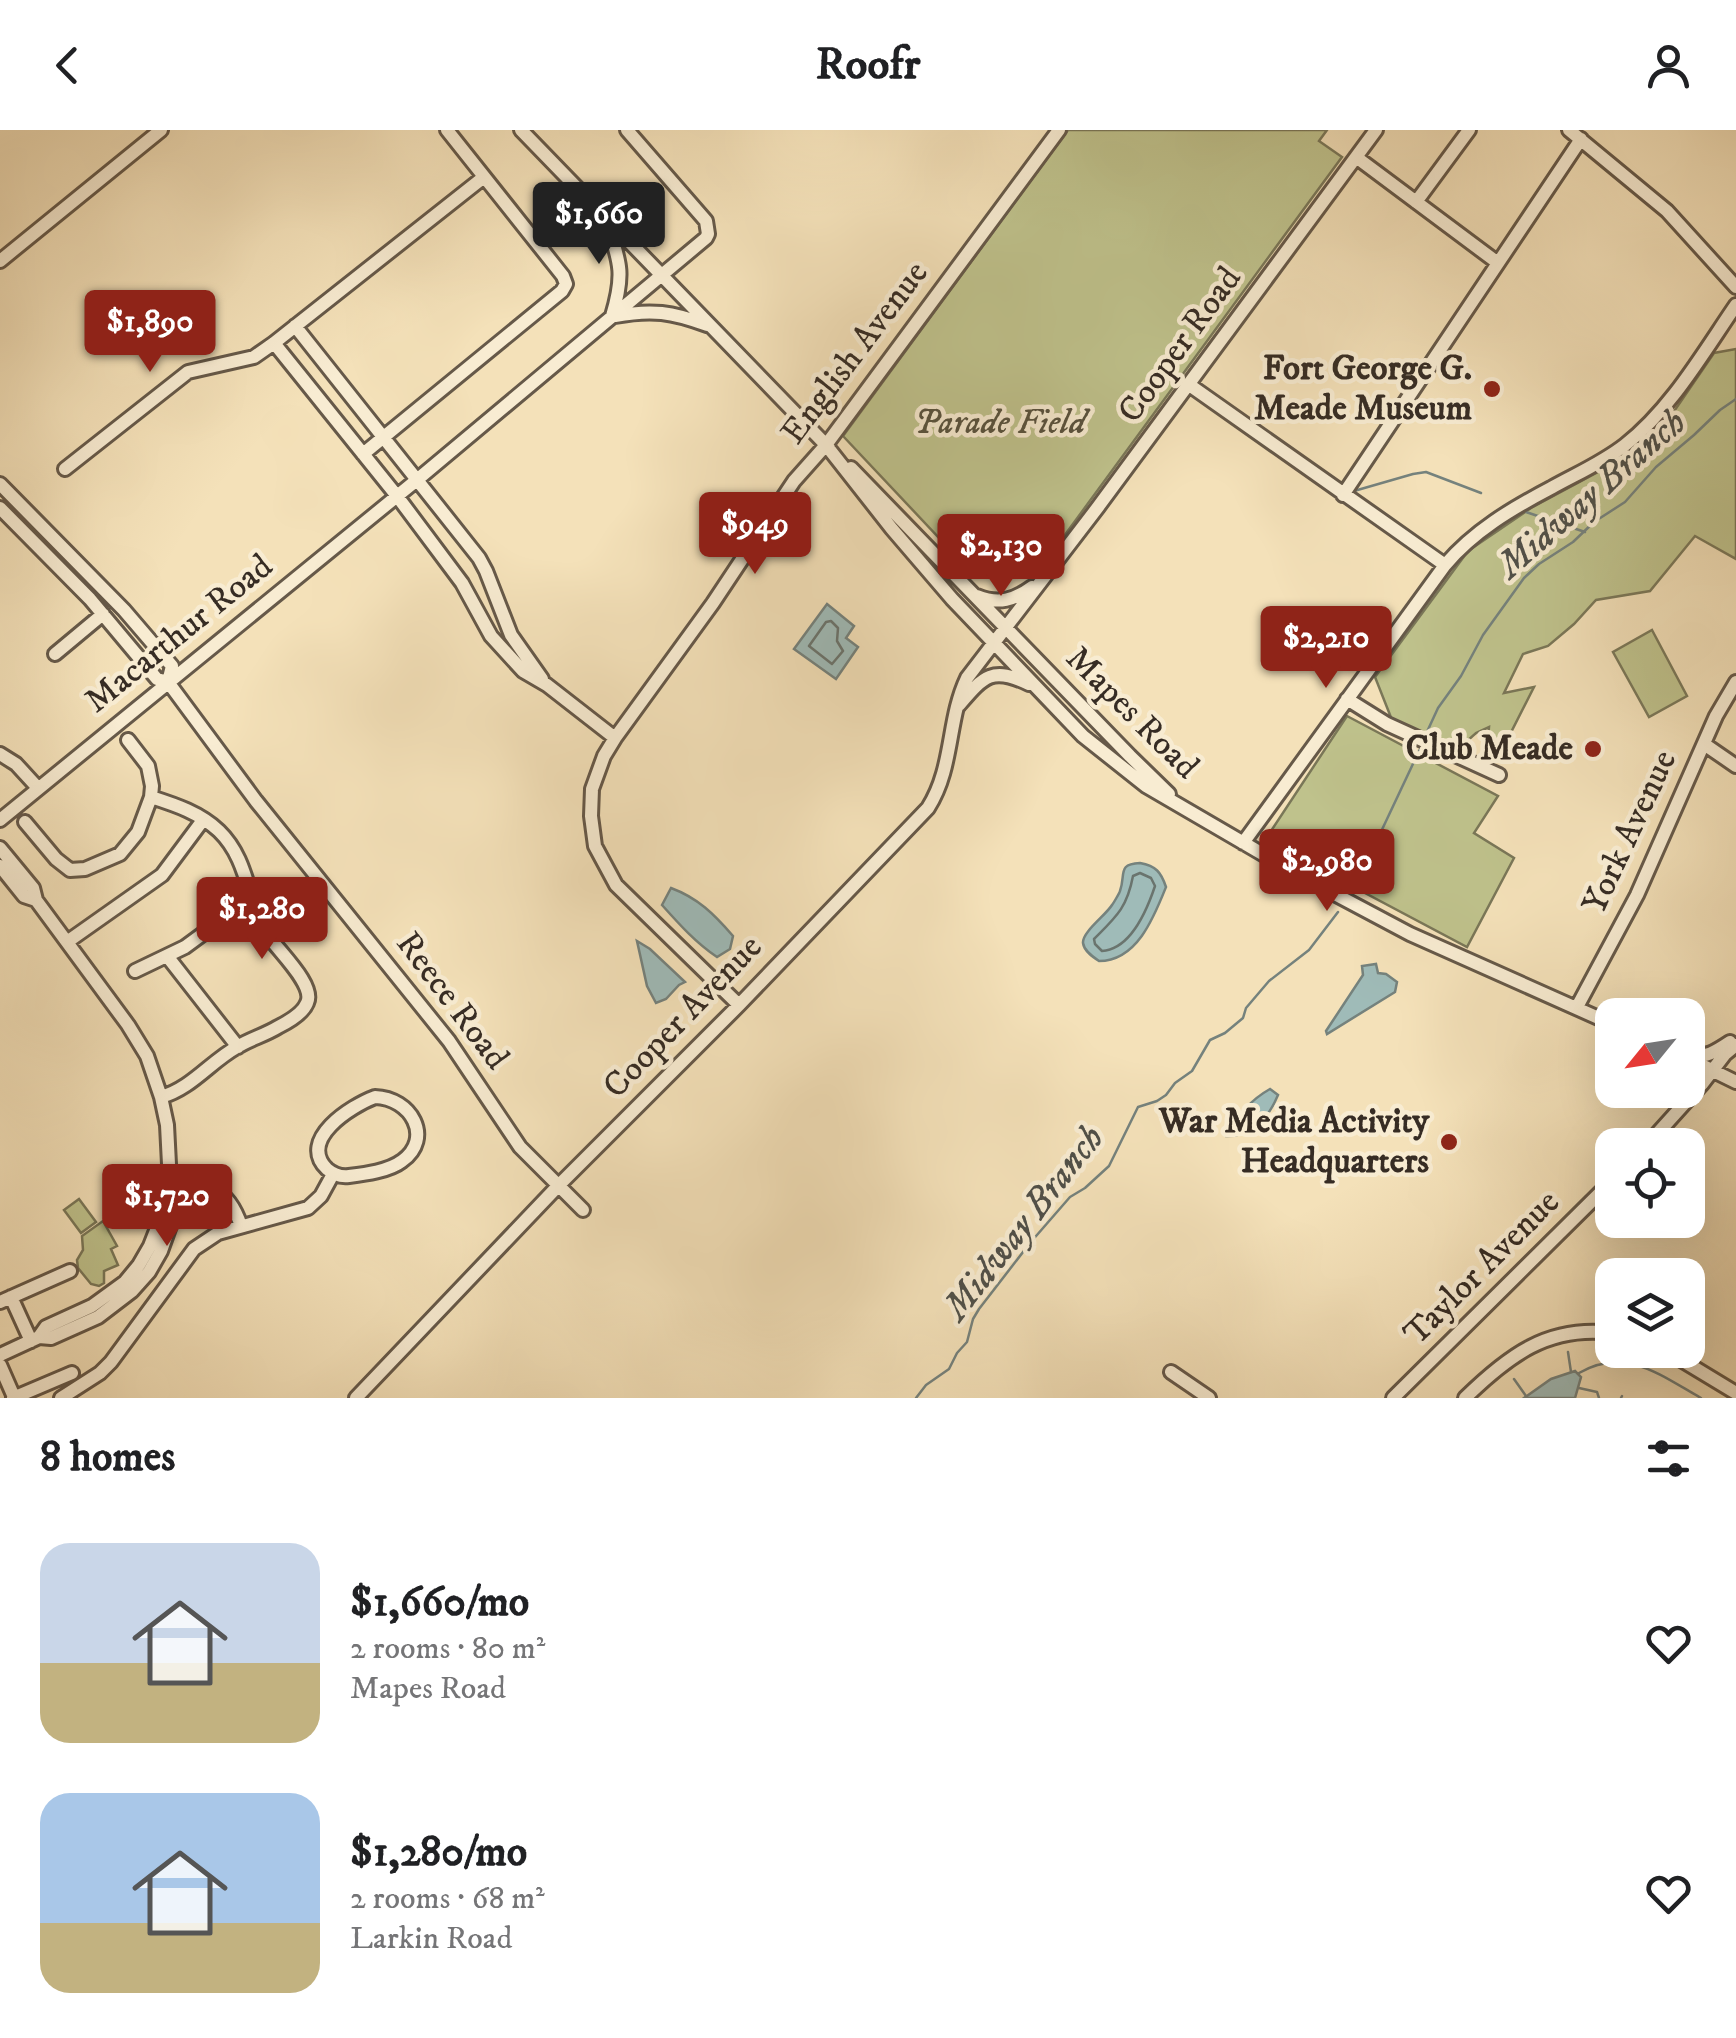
<!DOCTYPE html>
<meta charset="utf-8">
<style>
:root{--surface:#fff;--page:#f6f6f6;--text:#202124;--muted:#757577;--accent:#8f2418}
body{margin:0;font-family:"IM FELL DW Pica",serif;background:var(--page);color:var(--text);height:100vh;display:flex;flex-direction:column;font-size:38px;white-space:nowrap}
*{box-sizing:border-box;margin:0}
p{font-size:32px;color:var(--muted)}
.icon{flex:none;width:55px;height:55px;fill:none;stroke:currentColor;stroke-width:2;stroke-linecap:round;stroke-linejoin:round}
.map{position:relative;height:1268px;overflow:hidden}
.side{display:flex;flex-direction:column;background:var(--surface);flex:1}
.side>*{flex:none}
.needle{width:65px;rotate:240deg}
.buttons{position:absolute;left:1595px;top:868px;display:grid;gap:20px}
.buttons a{display:grid;place-items:center;width:110px;height:110px;border-radius:20px;background:var(--surface);box-shadow:0 10px 40px #0002;font-size:50px}
.price{position:absolute;translate:-50% -85px;padding:0 22px;border-radius:10px;background:var(--accent);color:#fff;font-size:32px;line-height:65px;filter:drop-shadow(0 2px 5px #0008)}
.price::after{content:'';position:absolute;left:50%;top:60px;width:30px;height:22px;margin-left:-15px;background:inherit;clip-path:polygon(0 0,100% 0,50% 100%)}
.price.current{background:#222;color:#fff}
ul{padding:0;list-style:none}
li{display:flex;align-items:center;gap:30px;height:250px;padding:0 40px}
li span{display:grid;place-items:center;flex:none;width:280px;height:200px;border-radius:30px;color:#555}
li>.icon{margin-inline-start:auto}
span .icon{width:120px;height:120px;fill:#fffc;stroke-width:1}
li b{font-size:42px}
h2{display:flex;justify-content:space-between;align-items:center;height:120px;padding:0 40px;font-size:42px}
header{display:flex;justify-content:space-between;align-items:center;height:130px;padding:0 40px;background:var(--surface);font-size:45px;font-weight:800}
.map>svg:first-child{display:block}
</style>
<header><svg class="icon" aria-label="back" viewBox="0 0 24 24"><path d="M15 5l-7 7 7 7"/></svg>Roofr<svg class="icon" aria-label="person" viewBox="0 0 24 24"><circle cx="12" cy="8" r="4"/><path d="M4 21q1-7 8-7t8 7"/></svg></header>
<div class="map">
<svg width="1736" height="1268" viewBox="0 0 1736 1268">
<rect width="100%" height="100%" fill="#f4e1b9"/>
<filter id="stains"><feTurbulence type="fractalNoise" baseFrequency=".002" numOctaves="4"/><feColorMatrix values="0 0 0 0 .2 0 0 0 0 .09 0 0 0 0 .02 0 0 0 .5 -.17"/></filter>
<radialGradient id="worn" r=".72"><stop offset=".6" stop-color="#630" stop-opacity="0"/><stop offset="1" stop-color="#630" stop-opacity=".3"/></radialGradient>
<path fill="#bfc28c" stroke="#7a7758" stroke-width="2.5" d="M1068,0H1327L1319,11L1342,27L1059,413L1018,447L987,446L956,426L843,306Z
M1736,219V429L1695,406L1650,461L1596,470L1574,494L1548,516L1523,524L1504,563L1534,557L1502,620L1493,621L1488,610L1489,597L1476,603L1457,620L1392,590L1375,547L1468,421L1531,378L1626,327L1664,296L1714,223Z
M1652,500L1687,566L1649,587L1613,522Z
M1347,586L1498,666L1474,703L1514,728L1467,817L1265,710Z
M79,1069L96,1092L81,1103L64,1080Z
M103,1091L117,1116L111,1119L118,1135L104,1141V1153L99,1156L91,1154L78,1138L77,1130L83,1120L82,1106Z"/>
<path fill="#9fbbb8" stroke="#75827d" stroke-width="2.5" d="M827,474L854,496L846,508L858,517L836,549L794,519Z
M1140,733C1156,736 1161,742 1166,757C1154,787 1137,831 1099,831C1093,827 1084,821 1083,813C1082,802 1106,785 1112,775C1113,774 1120,762 1120,761C1126,744 1117,734 1140,733Z
M671,758C698,768 714,784 733,806L730,819L717,827C696,813 679,794 662,775Z
M637,811L650,819L685,852L679,855L666,869L656,873L647,856Z
M1376,834L1378,843L1386,844L1397,852L1395,862L1327,904L1326,901L1363,845L1362,836Z
M1270,959L1278,965C1269,987 1253,1006 1227,1006C1235,987 1252,969 1270,959Z
M1575,1241L1581,1247L1575,1268H1524L1551,1249Z"/>
<g fill="none" stroke-linecap="round" stroke-linejoin="round">
<path stroke="#6a746e" stroke-width="2.5" d="M831,491L838,498L837,511L843,521L832,534L809,516L826,492Z
M1140,743L1151,748L1155,756C1147,780 1131,819 1102,821L1095,814L1094,809C1116,787 1127,778 1133,746Z"/>
<path stroke="#75827d" stroke-width="2.5" d="M1354,361L1413,344L1426,342L1481,363
M1526,382L1585,402
M1426,604L1438,578L1461,546L1483,505L1524,448L1539,434L1573,412L1594,392L1625,372L1656,337L1694,305L1720,280L1736,269
M1350,761L1372,726L1379,706L1420,619
M1568,1222L1571,1242
M1579,1243C1625,1216 1660,1245 1701,1268
M1514,1249L1526,1266
M1579,1258L1597,1262L1599,1268
M916,1268L926,1255L949,1239L957,1223L967,1212L973,1189L979,1179L1030,1113L1070,1067L1085,1058L1109,1036L1138,977L1157,971L1166,965L1175,953L1192,941L1210,910L1225,903L1243,888L1246,878L1269,851L1309,820L1338,782
M1621,1268L1622,1266"/>
<defs>
<path id="minor" d="M521,0L829,318
M1569,0L1667,81L1736,157
M1356,27L1498,133
M1416,72L1469,0
M608,96C621,134 624,146 612,186
M0,131L161,0
M615,186C652,179 672,182 707,195
M295,196L479,428L486,441L511,505L542,549
M274,213L397,366L462,453L491,506L523,541L547,555L615,608
M1188,254L1445,435
M826,315L892,399L952,469L1083,606L1146,656L1297,744L1410,804L1612,894
M363,324L562,161L566,154L563,146L447,0
M851,338L1130,626L1169,664
M65,339L188,242L254,227L274,213L484,47
M0,354L124,480L172,536L168,552
M1343,365L1581,9
M0,378L90,469L157,549L168,552L256,671L449,911L520,1017L583,1080
M977,466C999,475 1014,470 1032,457
M55,524L103,484
M1347,569L1387,594L1499,645
M959,575C984,546 992,536 1029,554
M1704,614L1736,636
M0,624L16,634L38,658
M151,667C176,675 200,683 219,701C249,730 247,771 267,804C277,820 316,855 307,873C303,883 288,892 278,897C265,905 250,909 237,917C210,932 192,958 161,967
M0,690L418,349L706,108L708,104L706,91L627,0
M25,692L56,729L70,740L85,739L120,724L138,702L151,667L152,656L148,636L128,610
M1243,713L1445,435C1474,401 1511,379 1551,358C1576,344 1602,333 1625,315C1671,279 1703,223 1736,175
M0,718L33,758L36,770L128,895L147,926L161,967L167,995L170,1054L175,1068L171,1093L161,1121L149,1142L132,1161L98,1187L51,1208L39,1207
M0,736L24,766L36,770
M67,812L162,745L203,690
M167,826L238,917
M135,841L185,817L238,778L254,771
M739,875L616,755L595,716L591,686L592,659L604,626L615,608L713,473L794,351L826,315L1059,0
M1577,877L1637,765L1716,586L1736,552
M1688,926C1706,928 1715,922 1730,912
M1689,929L1736,952
M375,967C411,968 434,1008 402,1031C389,1041 365,1044 349,1046C341,1047 334,1045 327,1039C297,1010 351,976 375,967Z
M1647,1015L1702,954L1725,924L1736,915
M170,1054C208,1052 228,1057 241,1096
M11,1167L31,1211
M0,1172L70,1141
M1665,1220L1736,1263
M0,1225L39,1207L46,1197L92,1176L125,1152L139,1135L150,1116L159,1093L163,1067L170,1054
M0,1235L14,1267
M1171,1242L1209,1268
M13,1268L72,1243
M61,1268L100,1243L111,1232L194,1119L218,1103L308,1078L321,1066L333,1044
M356,1268L558,1056L739,875L928,678C954,637 947,590 967,548L1098,377L1376,0
M1393,1268L1612,1051
M1465,1268C1508,1226 1548,1195 1612,1203"/>
</defs>
<use href="#minor" stroke="#665949" stroke-width="18"/>
<use href="#minor" stroke="#f8ecd2" stroke-width="12"/>
</g>
<g fill="#8f2418" stroke="#f8ecd2" stroke-width="4">
<circle cx="1492" cy="259" r="10"/>
<circle cx="1593" cy="619" r="10"/>
<circle cx="1449" cy="1012" r="10"/>
</g>
<g text-anchor="middle" dominant-baseline="central" stroke-width="9" stroke-linejoin="round" paint-order="stroke">
<g font-size="35" fill="#362c24" stroke="#f8ecd2">
<text transform="translate(1180 215) rotate(-54)">Cooper Road</text>
<text transform="translate(855 223) rotate(-53)">English Avenue</text>
<text transform="translate(179 504) rotate(-39)">Macarthur Road</text>
<text transform="translate(1132 583) rotate(45)">Mapes Road</text>
<text transform="translate(1630 702) rotate(-65)">York Avenue</text>
<text transform="translate(452 871) rotate(53)">Reece Road</text>
<text transform="translate(683 887) rotate(-46)">Cooper Avenue</text>
<text transform="translate(1482 1138) rotate(-45)">Taylor Avenue</text>
</g>
<g font-size="35" font-weight="bold" fill="#362c24" stroke="#f8ecd2" text-anchor="end">
<text x="1472" y="239">Fort George G.<tspan x="1472" dy="40">Meade Museum</tspan></text>
<text x="1573" y="619">Club Meade</text>
<text x="1429" y="992">War Media Activity<tspan x="1429" dy="40">Headquarters</tspan></text>
</g>
<g font-size="35" font-style="italic" fill="#58523e" stroke="#f8ecd2">
<text x="1000" y="293">Parade Field</text>
</g>
<g font-size="38" font-style="italic" fill="#505049" stroke="#f8ecd2">
<text transform="translate(1592 364) rotate(-41)">Midway Branch</text>
<text transform="translate(1024 1093) rotate(-52)">Midway Branch</text>
</g>
</g>
<rect width="100%" height="100%" filter="url(#stains)"/>
<rect width="100%" height="100%" fill="url(#worn)"/>
</svg>
<div class="buttons">
<a><svg class="needle" viewBox="-14 -14 28 28"><path d="M0-13l5 13h-10z" fill="#e53935"/><path d="M0 13l5-13h-10z" fill="#757577"/></svg></a>
<a><svg class="icon" aria-label="locate" viewBox="0 0 24 24"><circle cx="12" cy="12" r="6"/><path d="M12 2v4M12 18v4M2 12h4M18 12h4"/></svg></a>
<a><svg class="icon" aria-label="layers" viewBox="0 0 24 24"><path d="M12 4l9 5-9 5-9-5zM3 14l9 5 9-5"/></svg></a>
</div>
<b class="price current" style="left:599px;top:137px">$1,660</b>
<b class="price" style="left:150px;top:245px">$1,890</b>
<b class="price" style="left:755px;top:447px">$949</b>
<b class="price" style="left:1001px;top:469px">$2,130</b>
<b class="price" style="left:1326px;top:561px">$2,210</b>
<b class="price" style="left:1327px;top:784px">$2,980</b>
<b class="price" style="left:262px;top:832px">$1,280</b>
<b class="price" style="left:167px;top:1119px">$1,720</b>
</div>
<section class="side">
<h2>8 homes<svg class="icon" aria-label="filters" viewBox="0 0 24 24"><path d="M4 7h16M4 17h16"/><circle cx="9" cy="7" r="2"/><circle cx="15" cy="17" r="2"/></svg></h2>
<ul>
<li><span style="background:linear-gradient(#c9d6e8 60%,#c2b280 0)"><svg class="icon" aria-label="home" viewBox="0 0 24 24"><path d="M3 11l9-7 9 7M6 9v11h12V9"/></svg></span><div><b>$1,660/mo</b><p>2 rooms · 80 m²</p><p>Mapes Road</p></div><svg class="icon" aria-label="heart" viewBox="0 0 24 24"><path d="M12 20l-8-8c-3-5 5-10 8-4 3-6 11-1 8 4z"/></svg></li>
<li><span style="background:linear-gradient(#a9c7e8 65%,#c2b280 0)"><svg class="icon" aria-label="home" viewBox="0 0 24 24"><path d="M3 11l9-7 9 7M6 9v11h12V9"/></svg></span><div><b>$1,280/mo</b><p>2 rooms · 68 m²</p><p>Larkin Road</p></div><svg class="icon" aria-label="heart" viewBox="0 0 24 24"><path d="M12 20l-8-8c-3-5 5-10 8-4 3-6 11-1 8 4z"/></svg></li>
</ul>
</section>
